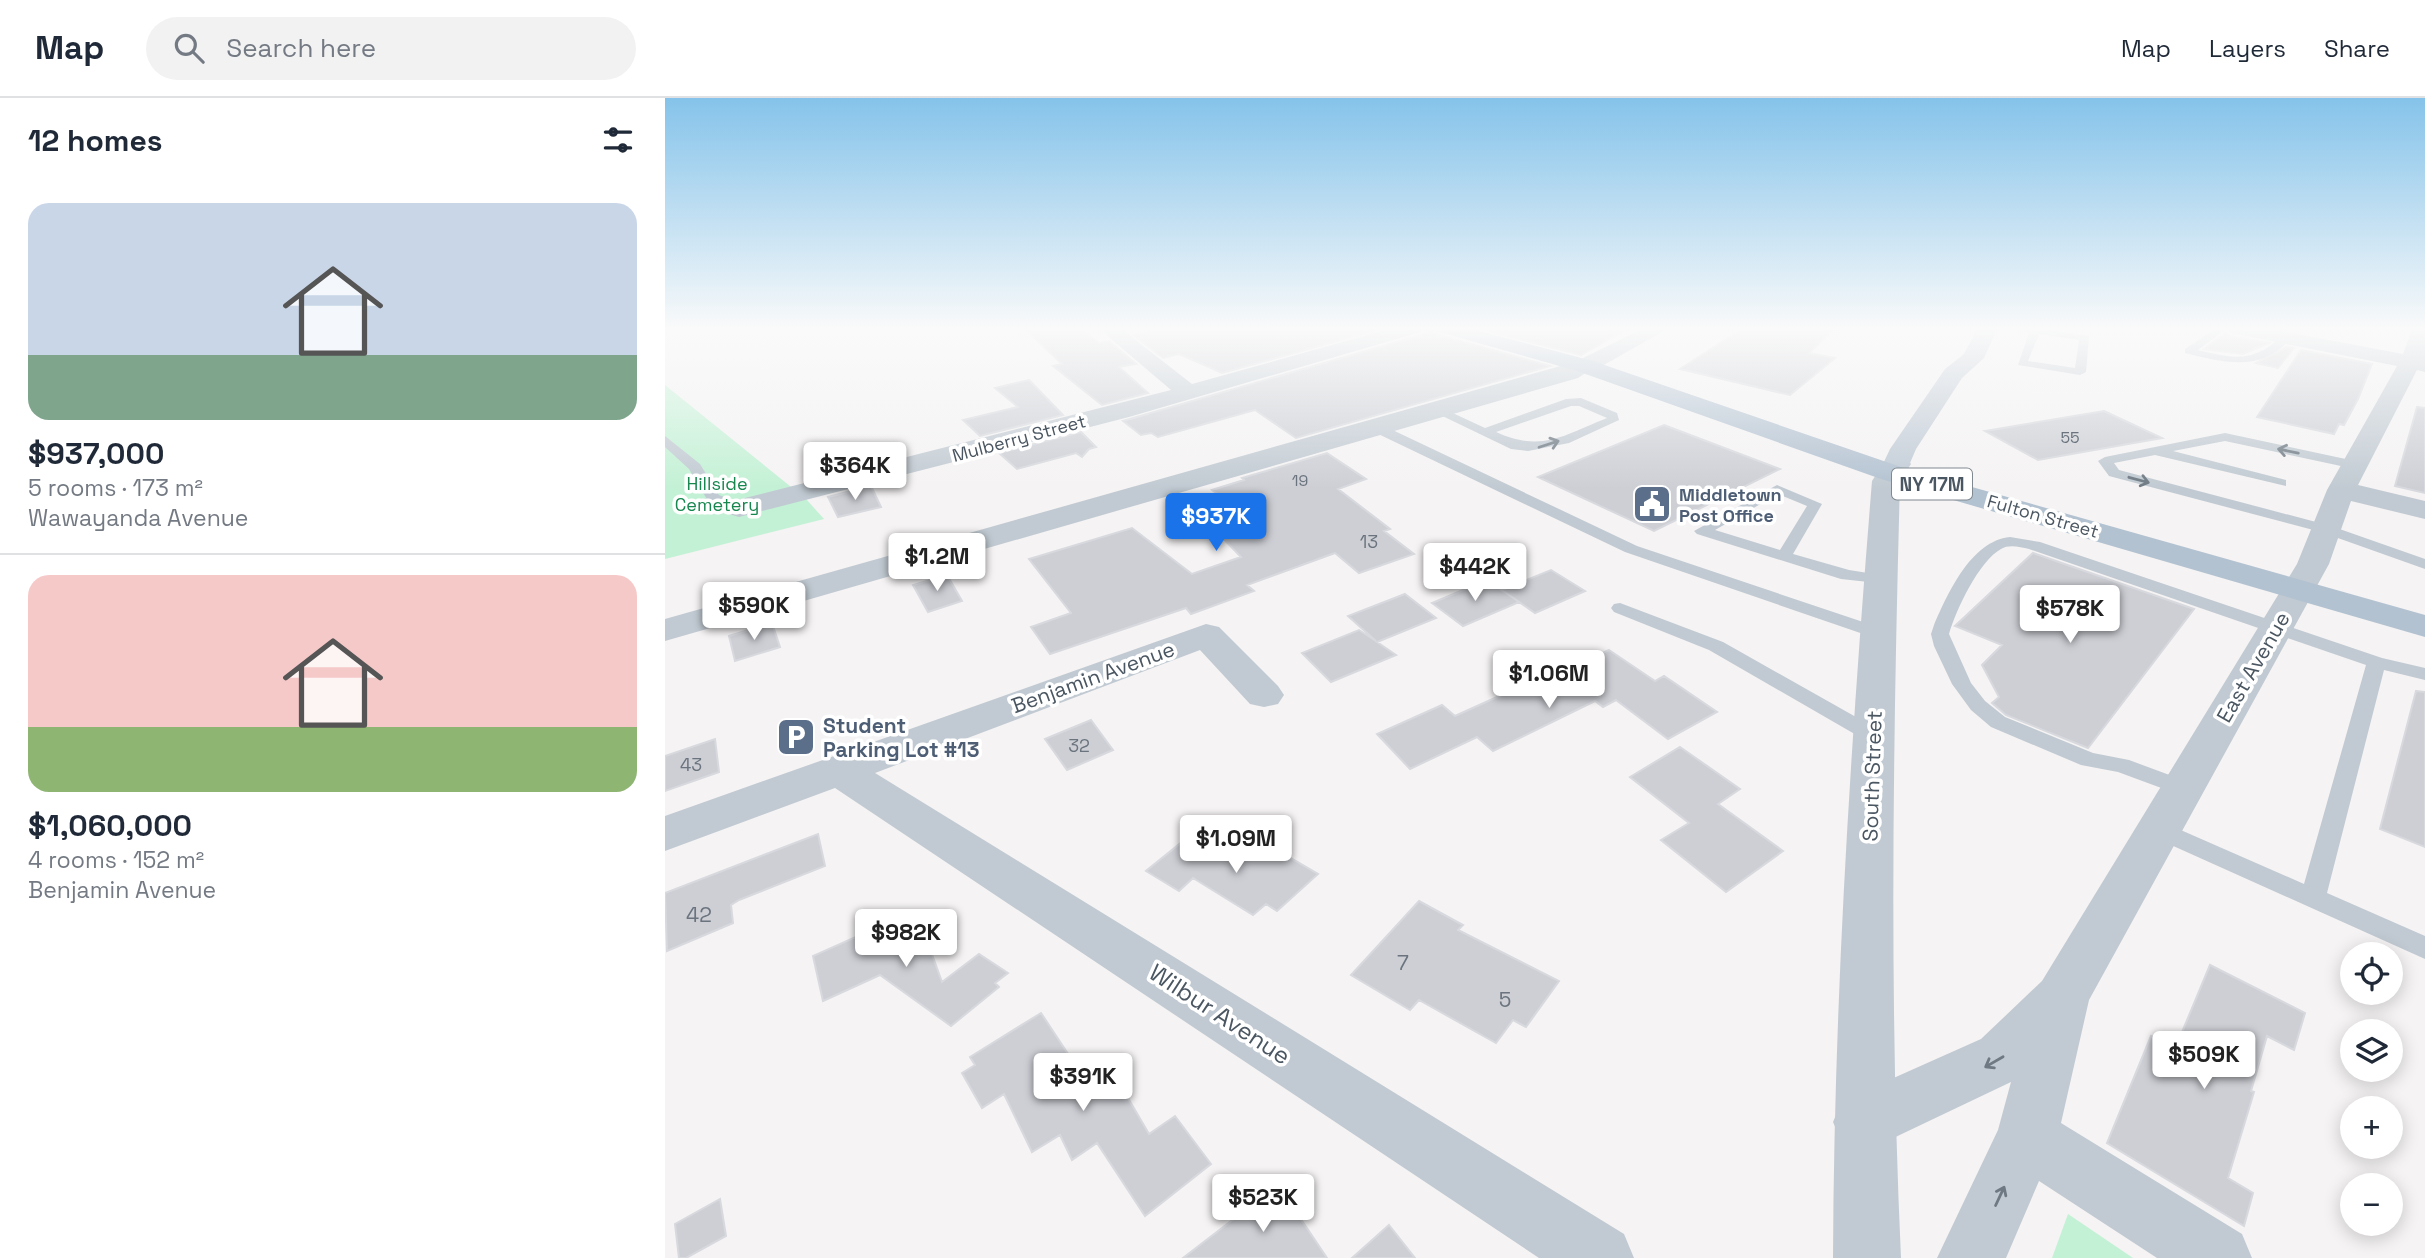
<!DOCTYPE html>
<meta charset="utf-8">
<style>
:root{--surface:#fff;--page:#f2f2f3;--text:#1f2937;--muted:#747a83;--line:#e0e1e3;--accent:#1a73e8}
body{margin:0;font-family:"Space Grotesk",sans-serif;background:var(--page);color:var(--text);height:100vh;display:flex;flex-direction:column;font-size:26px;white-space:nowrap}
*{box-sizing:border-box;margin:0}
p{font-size:23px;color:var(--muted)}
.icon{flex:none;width:38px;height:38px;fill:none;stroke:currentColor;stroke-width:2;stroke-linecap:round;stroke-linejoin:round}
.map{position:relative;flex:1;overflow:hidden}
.details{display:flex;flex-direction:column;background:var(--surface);width:665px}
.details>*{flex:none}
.buttons{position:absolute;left:1675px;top:844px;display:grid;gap:14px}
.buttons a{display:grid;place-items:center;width:63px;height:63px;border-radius:50%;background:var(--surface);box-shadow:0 4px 18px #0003;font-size:35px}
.price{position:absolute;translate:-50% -60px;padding:0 16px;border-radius:7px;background:#fff;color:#222;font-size:23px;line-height:46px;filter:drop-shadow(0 2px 4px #0008)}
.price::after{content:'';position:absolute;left:50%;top:42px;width:21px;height:16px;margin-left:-10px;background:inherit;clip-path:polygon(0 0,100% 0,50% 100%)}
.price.active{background:var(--accent);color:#fff}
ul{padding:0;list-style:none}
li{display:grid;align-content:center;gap:14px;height:371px;padding:0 28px}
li+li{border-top:2px solid var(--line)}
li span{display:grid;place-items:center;height:217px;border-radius:21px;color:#555}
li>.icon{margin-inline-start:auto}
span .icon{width:126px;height:126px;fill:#fffc;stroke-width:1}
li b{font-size:30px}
h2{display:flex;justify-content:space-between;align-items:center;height:84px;padding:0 28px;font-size:30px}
header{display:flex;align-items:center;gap:42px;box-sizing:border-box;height:98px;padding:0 35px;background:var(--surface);border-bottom:2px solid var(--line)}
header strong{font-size:33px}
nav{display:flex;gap:38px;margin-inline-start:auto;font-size:24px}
.search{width:490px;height:63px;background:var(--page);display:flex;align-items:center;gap:18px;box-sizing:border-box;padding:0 24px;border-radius:38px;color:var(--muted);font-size:26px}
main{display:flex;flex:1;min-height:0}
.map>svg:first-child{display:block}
</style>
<header>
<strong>Map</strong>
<div class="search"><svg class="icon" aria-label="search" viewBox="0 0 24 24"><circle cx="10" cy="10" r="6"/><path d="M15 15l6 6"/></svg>Search here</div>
<nav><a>Map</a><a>Layers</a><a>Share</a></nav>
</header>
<main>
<section class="details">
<h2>12 homes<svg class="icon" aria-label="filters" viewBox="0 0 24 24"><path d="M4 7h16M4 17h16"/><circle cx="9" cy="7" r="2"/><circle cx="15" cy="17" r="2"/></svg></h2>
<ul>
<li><span style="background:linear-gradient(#c9d6e8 70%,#7fa58c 0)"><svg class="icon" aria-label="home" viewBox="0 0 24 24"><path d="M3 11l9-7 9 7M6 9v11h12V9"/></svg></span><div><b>$937,000</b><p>5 rooms · 173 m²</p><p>Wawayanda Avenue</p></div></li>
<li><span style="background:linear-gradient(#f6c9c9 70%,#8fb573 0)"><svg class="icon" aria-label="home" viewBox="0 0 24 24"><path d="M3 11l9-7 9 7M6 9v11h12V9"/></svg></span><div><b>$1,060,000</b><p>4 rooms · 152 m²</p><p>Benjamin Avenue</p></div></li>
</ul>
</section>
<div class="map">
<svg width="1760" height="1160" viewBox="0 0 1760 1160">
<rect width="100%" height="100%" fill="#f5f3f3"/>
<path fill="#c3f1d5" d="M0,287L141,401L159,421L0,461Z
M1403,1116L1468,1160H1387Z"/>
<path fill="#cdcfd5" stroke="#d7d9de" stroke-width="2" d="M358,229H414L434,245L444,243L471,266L454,269L483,295L437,307L388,268L397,266Z
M500,229H723L557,275L514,256L498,260L468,237Z
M765,229L770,236L885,268L631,340L590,312L493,339L486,335L476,337L458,323L760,236Z
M807,229H966L916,257Z
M1080,229H1171L1144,255L1170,260L1125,297L1015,271Z
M1561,235L1565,238L1604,245L1578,256L1539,251Z
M1621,249L1629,250L1613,270L1591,265Z
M1636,252L1707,266L1693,301L1679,327L1674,326L1669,336L1592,319Z
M364,282L398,317L315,338L298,322L353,309L330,290Z
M1752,309L1760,310V395L1730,388Z
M1439,313L1497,340L1373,362L1320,333Z
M999,327L1115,371L989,433L873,379Z
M416,334L431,349L424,351L417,359L411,355L352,371L334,355Z
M188,352L196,368L155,378L149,360Z
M662,355L701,381L673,391L725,431L719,433L749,456L694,475L670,455L582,487L589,493L526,516L521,510L385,556L366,529L406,515L364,461L467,430L527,476L576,459L530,411L561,403L547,392L579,382L577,380Z
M206,388L216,409L173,419L163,399Z
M1368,455L1529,511L1423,650L1341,617L1327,605L1334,599L1317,567L1337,547L1290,528Z
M886,472L920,493L870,515L837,492Z
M282,477L297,503L263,514L248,487Z
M822,482L854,504L798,528L767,505Z
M740,496L771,520L712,544L731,557L666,584L637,555L694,532L711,543L683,518Z
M107,525L115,549L70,563L64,538Z
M944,552L990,583L999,578L1052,614L1003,641L951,602L938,609L930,603L828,653L812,639L745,671L712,636L777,607L790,618L852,590L856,593Z
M1751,593L1760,594V749L1715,731Z
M426,622L448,652L402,672L380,641Z
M50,641L54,674L0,693V658Z
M1015,649L1075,691L1053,706L1118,753L1061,794L996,742L1024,725L965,679Z
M153,736L160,768L74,802L66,807L68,825L2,853L0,795Z
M523,739L574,766L600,745L653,776L612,813L601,806L588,817L528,780L514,793L481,773Z
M754,803L798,827L793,832L894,883L861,929L848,922L831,945L754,902L745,912L686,877Z
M251,812L277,884L314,856L343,875L330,885L334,889L286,928L215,877L158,903L148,858Z
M1545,867L1640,915L1629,952L1602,938L1586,993L1589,994L1563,1080L1588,1095L1579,1128L1442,1045L1486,938L1510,951Z
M376,915L421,983L445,969L484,1036L510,1018L546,1066L480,1118L432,1045L407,1062L395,1037L367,1054L339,996L317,1010L297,975L310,967L305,959Z
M613,1087L662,1160H518Z
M55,1101L61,1138L21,1160H14L10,1126Z
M724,1127L750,1160H687Z"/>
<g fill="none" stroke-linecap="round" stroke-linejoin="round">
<path fill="#c1cad2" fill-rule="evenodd" d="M1338,229H1361L1424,238L1421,274L1415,277L1353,267L1364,235ZM1374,236L1414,242L1410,270L1363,263Z
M1553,229H1564L1533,252C1571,261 1588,265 1618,237L1627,239C1597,275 1561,265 1520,255V251Z
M916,300L952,315L954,322L904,345L863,353L846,351L767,313L777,310L820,330L901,301ZM906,308H914L942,320C899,337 877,355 831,334Z
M707,327H717L972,448L1219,531L1222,535L1219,539H1207L960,454L707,333Z
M1560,335L1690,363L1697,367L1690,371L1560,343L1508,353L1621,382V388L1490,357L1449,365L1454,372L1666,428L1760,461V471L1656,434L1444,378L1433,363L1440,359Z
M0,338L35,366L54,397L79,407V413H69L43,403L24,371L0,349Z
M1112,387L1157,406L1128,456L1184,472L1222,478L1224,482L1222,486L1176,481L1032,436L1029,433ZM1113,396L1142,408L1115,452L1050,432Z
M1345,439L1375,444L1717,560L1760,570V582L1719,572L1662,795L1760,838V861L1486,738L1482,732L1486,726L1494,724L1502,726L1639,786L1701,567L1364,451C1355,449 1344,446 1336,451C1314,463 1291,512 1284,536L1306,585L1320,603L1340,619L1428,655L1464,662L1526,685L1529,690L1526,695L1518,698L1453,674L1416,667L1326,629L1306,612L1287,586L1269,548L1266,536L1269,527C1283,495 1306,443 1345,439Z
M955,505L1058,544L1214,632L1217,637L1207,644L1200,642L1044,552L949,514L946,510L949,506Z"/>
<path fill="#c1cad2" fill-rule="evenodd" d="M432,229H454L527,286L731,229H762L759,233L464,319L74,419L64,416L59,410L64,404L506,292Z
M981,229H1006L928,273H912L909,268L912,263Z
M1556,229H1595L1738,256L1748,229H1760V274L1752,272L1693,387L1760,403V421L1686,403L1664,466L1424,902L1396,1025L1577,1136L1587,1160H1492L1374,1083L1341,1160H1272L1333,1032L1346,984L1199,1054L1177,1045L1168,1024L1177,1003L1316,941L1377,883L1632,466L1662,392L1732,268L1566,235Z
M541,526L554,529L613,588L619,597L613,606L599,609L585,606L535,552L210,675L959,1136L969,1160H874L170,690L0,753V718Z"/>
<path fill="#c1cad2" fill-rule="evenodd" d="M920,261L931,268L913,280L0,543V521Z
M1232,358L1242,360L1246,366L1235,383C1228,642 1224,901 1236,1160H1168C1169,900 1186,642 1207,383L1222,360Z"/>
<path fill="#c1cbd6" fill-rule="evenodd" d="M1313,229H1333L1319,260L1297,280L1251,351L1242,372H1222L1218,366L1225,351L1280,271L1299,256Z"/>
<path fill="#b3c2d1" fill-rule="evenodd" d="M768,229H799L928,263L1236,369L1760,517V539L1216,381L912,273L771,233Z"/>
</g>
<defs><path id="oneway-shaft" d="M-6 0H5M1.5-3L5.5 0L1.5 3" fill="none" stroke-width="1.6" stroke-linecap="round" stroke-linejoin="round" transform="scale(1.75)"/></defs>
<g stroke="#6e7983">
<use href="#oneway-shaft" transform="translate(884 346) rotate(-18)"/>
<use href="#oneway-shaft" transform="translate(1623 353) rotate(-168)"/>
<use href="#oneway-shaft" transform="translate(1474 382) rotate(15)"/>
<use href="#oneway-shaft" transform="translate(1329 964) rotate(150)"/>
<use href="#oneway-shaft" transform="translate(1335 1098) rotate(-65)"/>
</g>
<linearGradient id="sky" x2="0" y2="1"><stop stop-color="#85c3ea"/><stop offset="0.59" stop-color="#fafafa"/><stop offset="1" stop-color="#fafafa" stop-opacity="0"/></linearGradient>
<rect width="1760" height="391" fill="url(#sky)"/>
<defs>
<symbol id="civic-square" viewBox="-11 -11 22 22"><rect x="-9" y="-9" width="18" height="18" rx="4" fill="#5c6f8a" stroke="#fff"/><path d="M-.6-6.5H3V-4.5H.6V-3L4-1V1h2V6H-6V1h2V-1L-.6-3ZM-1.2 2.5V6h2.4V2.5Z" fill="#fff"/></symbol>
<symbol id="parking-square" viewBox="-11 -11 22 22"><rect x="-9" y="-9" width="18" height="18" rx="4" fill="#5c6f8a" stroke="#fff"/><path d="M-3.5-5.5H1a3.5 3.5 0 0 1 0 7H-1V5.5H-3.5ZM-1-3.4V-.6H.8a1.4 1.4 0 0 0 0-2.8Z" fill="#fff"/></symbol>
</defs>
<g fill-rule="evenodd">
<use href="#civic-square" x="965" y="384" width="44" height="44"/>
<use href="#parking-square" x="109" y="617" width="44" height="44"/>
</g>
<g text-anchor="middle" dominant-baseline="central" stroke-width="7" stroke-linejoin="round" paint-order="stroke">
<g font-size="16" fill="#6b747e">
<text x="1405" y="339">55</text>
<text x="635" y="382">19</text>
</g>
<g font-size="18" fill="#4a5661" stroke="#fff">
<text transform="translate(354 340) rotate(-15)">Mulberry Street</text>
<text transform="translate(1378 418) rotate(16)">Fulton Street</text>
</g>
<g font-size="18" fill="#17864f" stroke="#fff">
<text x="52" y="385">Hillside<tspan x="52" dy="21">Cemetery</tspan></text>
</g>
<g font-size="18" font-weight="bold" fill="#4e5e75" stroke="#fff" text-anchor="start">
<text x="1014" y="396">Middletown<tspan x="1014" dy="21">Post Office</tspan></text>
</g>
<g font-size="18" fill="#6b747e">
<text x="704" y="443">13</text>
<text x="414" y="647">32</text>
<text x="26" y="666">43</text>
</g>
<rect fill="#fff" stroke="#808990" stroke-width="2" x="1227" y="370.5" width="80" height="31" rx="5"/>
<g font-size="19" font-weight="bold" fill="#4a5661">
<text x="1267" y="386">NY 17M</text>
</g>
<g font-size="21" fill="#4a5661" stroke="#fff">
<text transform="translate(1588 569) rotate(-60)">East Avenue</text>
<text transform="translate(428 579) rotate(-20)">Benjamin Avenue</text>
<text transform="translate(1207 678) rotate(-88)">South Street</text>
</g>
<g font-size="21" font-weight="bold" fill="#4e5e75" stroke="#fff" text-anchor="start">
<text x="158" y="627">Student<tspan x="158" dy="24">Parking Lot #13</tspan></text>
</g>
<g font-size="21" fill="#6b747e">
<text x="34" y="816">42</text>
<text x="738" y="864">7</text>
<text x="840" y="901">5</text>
</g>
<g font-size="24" fill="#4a5661" stroke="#fff">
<text transform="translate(555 916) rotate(33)">Wilbur Avenue</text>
</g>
</g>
</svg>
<div class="buttons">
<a><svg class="icon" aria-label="locate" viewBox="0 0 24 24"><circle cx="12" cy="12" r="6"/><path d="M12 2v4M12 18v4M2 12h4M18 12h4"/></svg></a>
<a><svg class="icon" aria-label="layers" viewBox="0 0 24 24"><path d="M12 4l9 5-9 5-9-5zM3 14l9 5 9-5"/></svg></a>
<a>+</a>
<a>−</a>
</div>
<b class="price" style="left:190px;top:404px">$364K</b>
<b class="price active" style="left:551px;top:455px">$937K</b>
<b class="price" style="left:272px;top:495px">$1.2M</b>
<b class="price" style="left:810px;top:505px">$442K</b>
<b class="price" style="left:89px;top:544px">$590K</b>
<b class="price" style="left:1405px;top:547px">$578K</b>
<b class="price" style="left:884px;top:612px">$1.06M</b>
<b class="price" style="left:571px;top:777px">$1.09M</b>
<b class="price" style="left:241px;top:871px">$982K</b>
<b class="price" style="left:1539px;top:993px">$509K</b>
<b class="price" style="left:418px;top:1015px">$391K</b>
<b class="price" style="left:598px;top:1136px">$523K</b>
</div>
</main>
